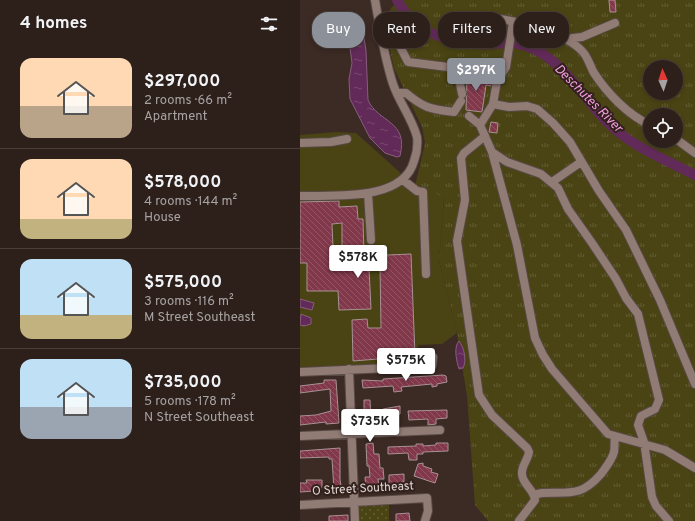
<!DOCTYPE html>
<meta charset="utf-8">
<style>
:root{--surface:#2d201b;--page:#392d28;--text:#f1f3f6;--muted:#a7a3a3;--line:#483e3a;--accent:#8c9099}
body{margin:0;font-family:Overpass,sans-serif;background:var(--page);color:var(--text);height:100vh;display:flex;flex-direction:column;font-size:15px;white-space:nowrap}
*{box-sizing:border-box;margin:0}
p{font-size:13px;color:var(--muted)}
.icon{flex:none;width:22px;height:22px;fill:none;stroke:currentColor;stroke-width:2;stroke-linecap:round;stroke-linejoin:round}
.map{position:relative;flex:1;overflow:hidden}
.sheet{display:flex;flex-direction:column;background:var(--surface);width:300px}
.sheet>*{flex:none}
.hud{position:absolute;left:12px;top:12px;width:323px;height:36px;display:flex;gap:8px}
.needle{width:26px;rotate:357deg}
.fabs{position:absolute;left:343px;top:60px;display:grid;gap:8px}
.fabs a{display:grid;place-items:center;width:40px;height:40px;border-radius:50%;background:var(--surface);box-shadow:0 2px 6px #0003,0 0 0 1px var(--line);font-size:20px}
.price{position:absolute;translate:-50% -34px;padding:0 9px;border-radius:4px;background:#fff;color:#222;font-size:13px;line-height:26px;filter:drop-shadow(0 1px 2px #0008)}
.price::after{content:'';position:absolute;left:50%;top:24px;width:12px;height:9px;margin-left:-6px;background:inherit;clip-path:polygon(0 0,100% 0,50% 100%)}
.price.on{background:var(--accent);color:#fff}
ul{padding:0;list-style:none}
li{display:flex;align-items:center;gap:12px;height:100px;padding:0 20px}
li+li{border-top:1px solid var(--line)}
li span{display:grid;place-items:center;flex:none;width:112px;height:80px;border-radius:12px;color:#555}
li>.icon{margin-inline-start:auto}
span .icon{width:48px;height:48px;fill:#fffc;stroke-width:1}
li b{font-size:17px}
h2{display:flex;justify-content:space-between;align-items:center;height:48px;padding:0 20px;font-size:17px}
.tag{padding:0 14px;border-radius:16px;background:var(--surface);box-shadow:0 2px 6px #0003,0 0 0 1px var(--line);font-size:14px;line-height:36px}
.tag.on{background:var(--accent);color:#fff}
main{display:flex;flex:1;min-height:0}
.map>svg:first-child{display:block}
</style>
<main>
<section class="sheet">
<h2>4 homes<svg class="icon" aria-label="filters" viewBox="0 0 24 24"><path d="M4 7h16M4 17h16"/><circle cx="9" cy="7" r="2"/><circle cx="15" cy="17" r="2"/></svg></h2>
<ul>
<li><span style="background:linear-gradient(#ffd9b3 60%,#b9a48a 0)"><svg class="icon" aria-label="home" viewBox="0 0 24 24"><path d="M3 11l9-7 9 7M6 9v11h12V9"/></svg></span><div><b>$297,000</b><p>2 rooms · 66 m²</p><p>Apartment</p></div></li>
<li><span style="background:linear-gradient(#ffd9b3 75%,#c2b280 0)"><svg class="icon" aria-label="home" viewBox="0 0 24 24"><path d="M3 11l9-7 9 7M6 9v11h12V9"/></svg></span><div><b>$578,000</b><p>4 rooms · 144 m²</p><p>House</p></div></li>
<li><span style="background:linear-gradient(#bfe0f5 70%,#c2b280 0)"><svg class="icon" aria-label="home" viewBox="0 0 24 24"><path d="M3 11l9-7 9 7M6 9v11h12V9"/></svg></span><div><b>$575,000</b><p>3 rooms · 116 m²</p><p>M Street Southeast</p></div></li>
<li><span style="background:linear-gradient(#bfe0f5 60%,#9aa5b1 0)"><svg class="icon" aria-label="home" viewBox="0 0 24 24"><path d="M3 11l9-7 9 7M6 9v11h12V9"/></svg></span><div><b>$735,000</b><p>5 rooms · 178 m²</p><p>N Street Southeast</p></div></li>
</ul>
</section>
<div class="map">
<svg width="395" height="521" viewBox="0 0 395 521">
<defs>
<pattern id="grass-tufts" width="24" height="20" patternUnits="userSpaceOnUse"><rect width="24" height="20" fill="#4a4414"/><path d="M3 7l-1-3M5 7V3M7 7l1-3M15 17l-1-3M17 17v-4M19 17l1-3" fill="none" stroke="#645e35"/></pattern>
<pattern id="park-dots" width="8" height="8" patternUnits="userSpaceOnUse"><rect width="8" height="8" fill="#4a4414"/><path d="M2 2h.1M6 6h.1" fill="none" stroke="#645e35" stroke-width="1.8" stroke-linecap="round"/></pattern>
<pattern id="water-ripples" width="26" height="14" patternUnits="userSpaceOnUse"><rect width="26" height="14" fill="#622a58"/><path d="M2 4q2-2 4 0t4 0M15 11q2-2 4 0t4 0" fill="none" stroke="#78486f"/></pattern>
<pattern id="building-back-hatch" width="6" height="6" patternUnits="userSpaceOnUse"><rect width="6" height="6" fill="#81384a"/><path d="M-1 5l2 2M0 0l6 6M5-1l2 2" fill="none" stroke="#935463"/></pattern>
</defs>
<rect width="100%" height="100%" fill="#3c2a24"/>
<path fill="url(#grass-tufts)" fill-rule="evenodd" d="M99,0H395V521H188L175,505L167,396L157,333L139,260L144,198L115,186L125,143L122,127L94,68L84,21L91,8ZM350,67H376V93H350ZM350,115H376V141H350Z"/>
<path fill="url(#park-dots)" d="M89,505V521H60L59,506Z"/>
<path fill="#4a4414" d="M36,132L56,133L115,186L144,197L139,260L157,333L142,344L118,345L119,363L0,367V135Z"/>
<path fill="url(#water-ripples)" stroke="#885d7d" d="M51,14L54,15L64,38L66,51L68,100C78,123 109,120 100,156L97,157L85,153L70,138L50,99L49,79L52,63L48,33L49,16Z
M0,299L14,303L12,310L0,307Z
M1,314L11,318V324L4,326L0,325Z
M159,341C164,347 167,361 163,368L159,369C157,363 153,347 159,341Z"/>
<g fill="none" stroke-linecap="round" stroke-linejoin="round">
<path stroke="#622a58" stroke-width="10" d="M97,0C112,29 143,42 175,44C197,46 211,38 234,49C267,65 284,100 309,124C333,147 366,160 395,175"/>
</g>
<path fill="url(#building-back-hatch)" stroke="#a89194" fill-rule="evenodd" d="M309,0H315L316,12H310Z
M176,74L192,79L191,86L186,85L182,112L166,110L167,77Z
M191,122L198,123L197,133L189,132Z
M39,201V207L57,206L58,219H63L64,256L111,254L115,356L53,361L52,320L67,319L68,328H81L80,266L69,268L71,309L39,310L38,291H7V263H0V202ZM42,223V246L33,247L32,224Z
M143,375L146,376L147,382L137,384V386L132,387V384L101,387L102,391L94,392L93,386L63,388L62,380L83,381V379Z
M24,380H36L39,423L26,424V422L0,425V416L16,415L31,411L30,389L0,393V386L24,383Z
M64,400H70L71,421H64Z
M100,406V414H95L96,421L83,422V409Z
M147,410V418L136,419V424L128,425V419L109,420L108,411Z
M73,443L74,454H79L80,468H83L84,479H78L79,488L66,489L65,477H70L69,466H67L66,444Z
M136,443H148V451L123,452V454H117V460H109L108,453L88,454V447L116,446V444H123V446L136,445Z
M40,448V480L42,490H34L32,459H29V457L0,458V451Z
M123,463V466L132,469L131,472L138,474L135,483L114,476L118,464Z
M104,474V482H101V486H89V475Z
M6,480H22V488L15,489V491L0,492V483H7Z
M109,513L110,521H96V514Z
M48,515V521H29V516Z"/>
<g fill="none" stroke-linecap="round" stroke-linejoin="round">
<defs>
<path id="minor" d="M200,19C224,23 265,33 282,51C288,57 290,66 294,73C307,93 328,115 350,125
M80,27H87L91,29L108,62L172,70
M244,31L250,25
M265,39L282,37L315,23
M157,68L162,94
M180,71L191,72L199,77
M97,93H106C125,109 131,109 154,112L161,101
M193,104L197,81L206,67L213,22
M169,116L180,125L192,152L217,245L235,338L243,355L252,369L308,434L365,450L395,468
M180,125L193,104L209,107L227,106L237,109L253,123L270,142L299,191L326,230L360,300L395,384
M185,136L164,153L161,158L165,200L157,241L179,395L192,415L227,448L229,452C228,460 221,466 222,474C222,484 234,489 235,500L219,521
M376,139L395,153
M0,143L31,142L47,139
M192,152L207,162L241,174L258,188L268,209L292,243L316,279L326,298L338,314L359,400L355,409L341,416L338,425L344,442L352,497L356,506L369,521
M103,180L117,191L123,192L126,274
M252,182L281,162
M68,193L71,240
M0,196C33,195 103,202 114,161C117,153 118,145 117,137C112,118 99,102 93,84C84,57 80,28 75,0
M49,369L55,521
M0,372L132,366L133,357
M0,436L140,430
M235,497L237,494L242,493C270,492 281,497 301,474C306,467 312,460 314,452C315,447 314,442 315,437
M0,505L127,498L128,511L125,521"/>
</defs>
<use href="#minor" stroke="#574944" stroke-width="10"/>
<use href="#minor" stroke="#917b75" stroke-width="8"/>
</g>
<g text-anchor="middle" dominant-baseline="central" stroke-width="4" stroke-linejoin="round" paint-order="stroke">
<g font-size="12" fill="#e1d5d2" stroke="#31201b">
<text transform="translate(63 489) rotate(-3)">O Street Southeast</text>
</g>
<g font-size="13" font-style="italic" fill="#f29de0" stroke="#31201b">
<text transform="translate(288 99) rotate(45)">Deschutes River</text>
</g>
</g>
</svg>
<div class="fabs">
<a><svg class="needle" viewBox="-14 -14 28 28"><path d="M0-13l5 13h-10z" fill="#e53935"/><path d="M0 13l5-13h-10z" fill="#a7a3a3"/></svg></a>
<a><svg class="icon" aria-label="locate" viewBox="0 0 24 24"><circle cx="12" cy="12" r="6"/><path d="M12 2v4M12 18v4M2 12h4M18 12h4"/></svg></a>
</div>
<b class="price on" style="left:176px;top:92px">$297K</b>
<b class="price" style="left:58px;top:279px">$578K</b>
<b class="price" style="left:106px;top:382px">$575K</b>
<b class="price" style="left:70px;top:443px">$735K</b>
<div class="hud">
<a class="tag on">Buy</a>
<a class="tag">Rent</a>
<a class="tag">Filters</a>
<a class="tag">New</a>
</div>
</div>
</main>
